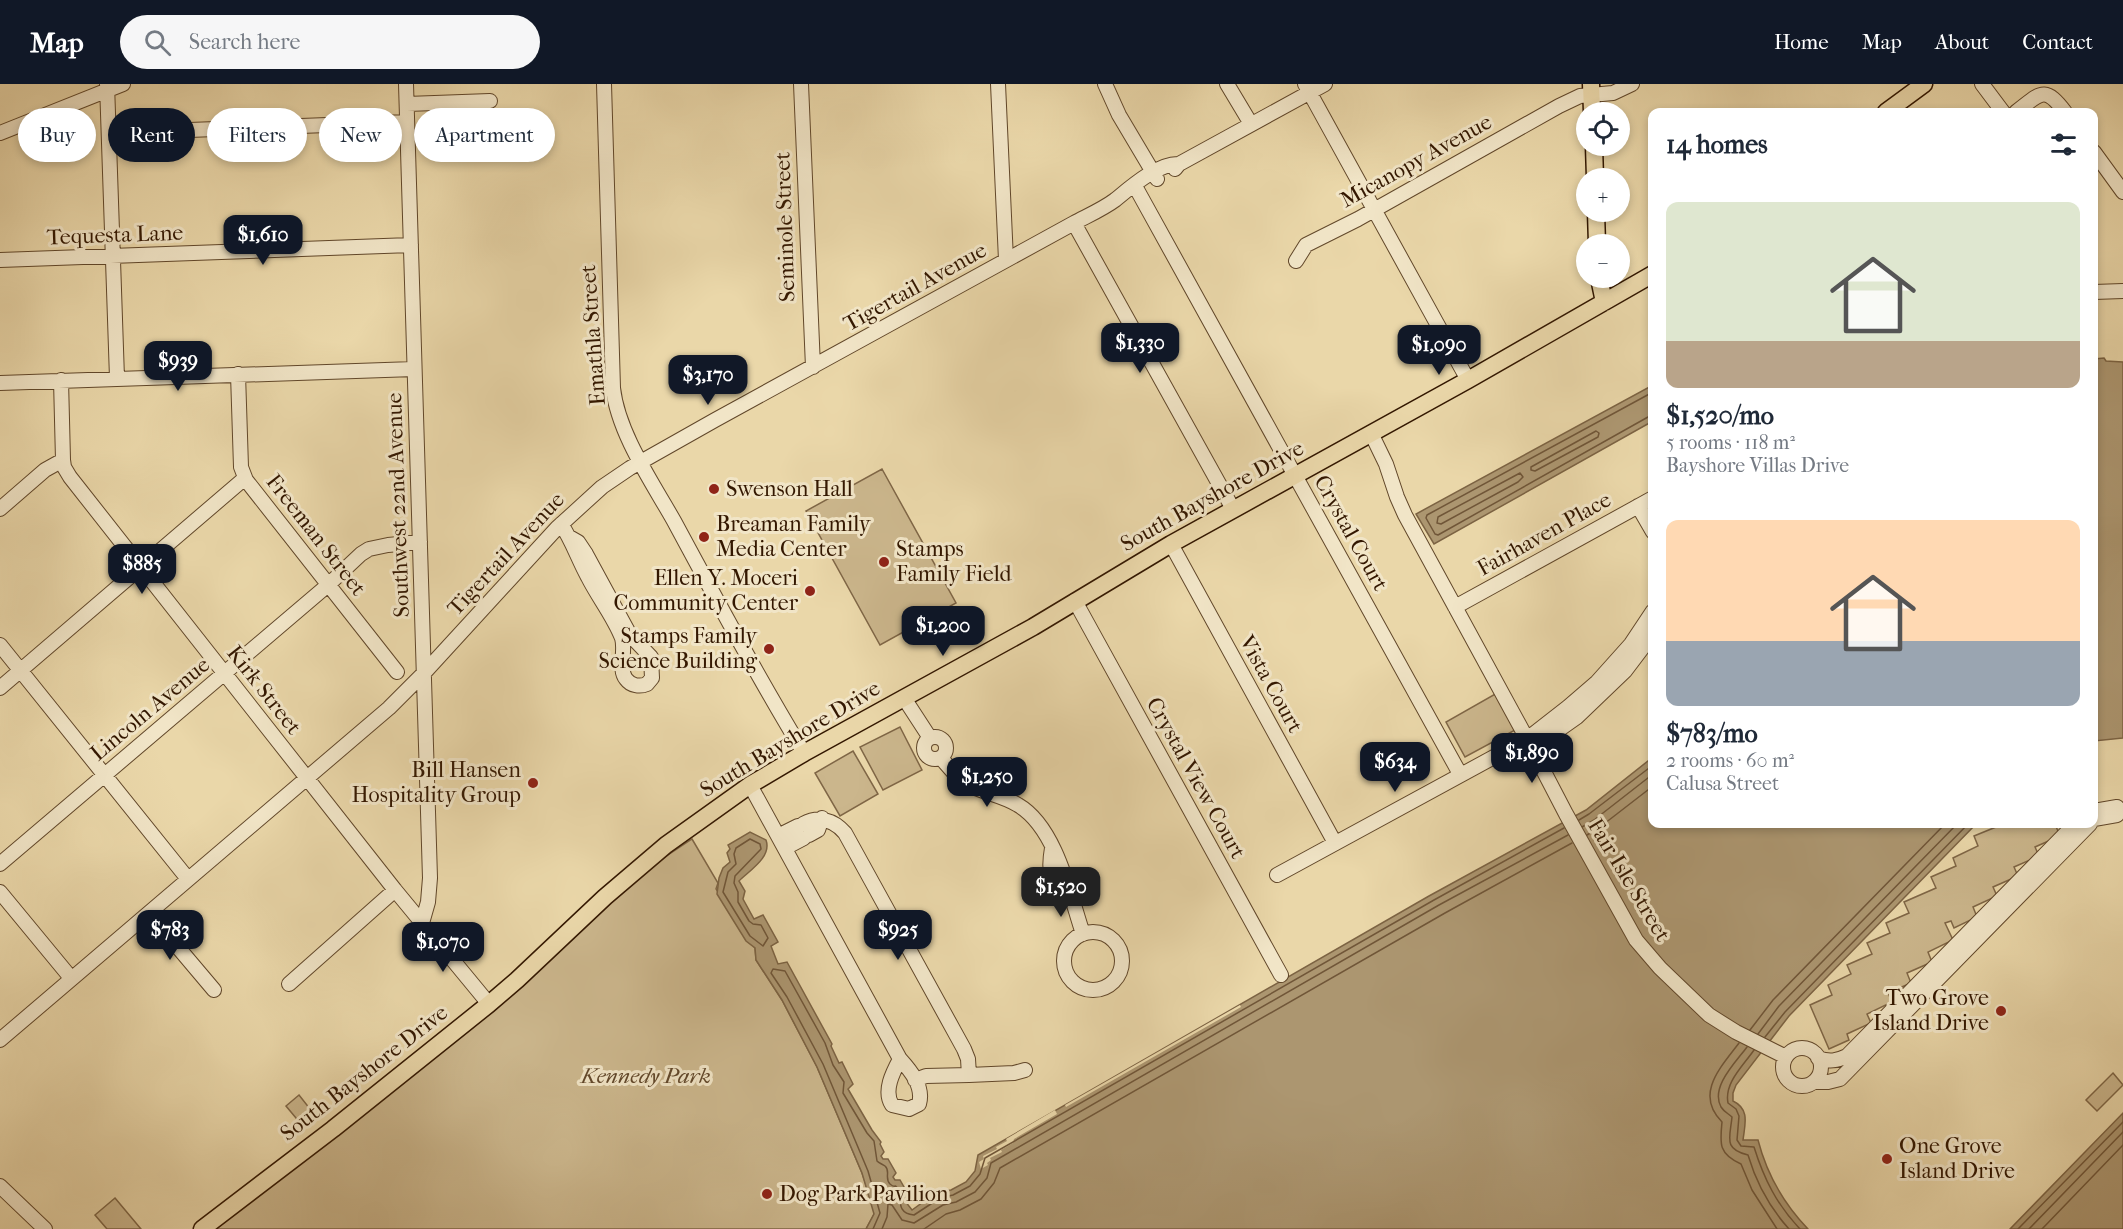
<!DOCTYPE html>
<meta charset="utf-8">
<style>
:root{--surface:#fff;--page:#f6f6f7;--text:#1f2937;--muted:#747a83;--accent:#111827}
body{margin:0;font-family:"IM FELL French Canon",serif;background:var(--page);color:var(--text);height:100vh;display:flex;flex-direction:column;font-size:22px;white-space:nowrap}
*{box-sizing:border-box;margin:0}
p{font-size:20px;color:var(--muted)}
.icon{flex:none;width:33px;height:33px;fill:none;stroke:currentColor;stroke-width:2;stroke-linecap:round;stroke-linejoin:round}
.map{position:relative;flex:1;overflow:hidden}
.drawer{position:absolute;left:1648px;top:24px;width:450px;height:720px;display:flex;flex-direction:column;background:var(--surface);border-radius:12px;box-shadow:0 3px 9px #0003}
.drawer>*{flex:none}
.guide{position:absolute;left:18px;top:24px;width:570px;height:54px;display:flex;gap:12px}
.fabs{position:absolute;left:1576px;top:18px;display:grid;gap:12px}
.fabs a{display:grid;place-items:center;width:54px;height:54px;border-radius:50%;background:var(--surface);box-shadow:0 3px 9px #0003;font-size:30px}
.price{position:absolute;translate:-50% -51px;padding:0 14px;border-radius:12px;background:var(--accent);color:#fff;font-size:20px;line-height:39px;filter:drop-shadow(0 2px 3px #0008)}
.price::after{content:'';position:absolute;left:50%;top:36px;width:18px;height:14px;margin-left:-9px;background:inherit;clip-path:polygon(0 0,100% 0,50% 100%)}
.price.current{background:#222;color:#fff}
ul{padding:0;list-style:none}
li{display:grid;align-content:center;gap:12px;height:318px;padding:0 18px}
li span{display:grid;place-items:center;height:186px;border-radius:12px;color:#555}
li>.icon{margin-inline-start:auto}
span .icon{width:108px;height:108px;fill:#fffc;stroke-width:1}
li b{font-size:26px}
h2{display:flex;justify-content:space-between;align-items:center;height:72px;padding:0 18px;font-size:26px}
.pill{padding:0 21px;border-radius:27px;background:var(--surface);box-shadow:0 3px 9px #0003;font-size:21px;line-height:54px}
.pill.current{background:var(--accent);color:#fff}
header{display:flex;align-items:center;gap:36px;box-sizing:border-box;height:84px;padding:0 30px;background:var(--accent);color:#fff}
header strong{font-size:28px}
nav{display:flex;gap:33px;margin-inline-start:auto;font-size:21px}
.search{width:420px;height:54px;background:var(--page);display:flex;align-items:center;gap:15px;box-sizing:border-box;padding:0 21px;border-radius:33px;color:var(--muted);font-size:22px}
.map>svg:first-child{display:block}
</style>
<header>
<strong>Map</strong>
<div class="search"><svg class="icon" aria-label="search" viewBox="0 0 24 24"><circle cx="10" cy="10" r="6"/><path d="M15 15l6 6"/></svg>Search here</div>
<nav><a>Home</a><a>Map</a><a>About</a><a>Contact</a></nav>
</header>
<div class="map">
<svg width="2123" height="1145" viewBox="0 0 2123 1145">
<rect width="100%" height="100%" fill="#ead7a9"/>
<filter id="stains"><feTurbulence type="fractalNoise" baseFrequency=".00333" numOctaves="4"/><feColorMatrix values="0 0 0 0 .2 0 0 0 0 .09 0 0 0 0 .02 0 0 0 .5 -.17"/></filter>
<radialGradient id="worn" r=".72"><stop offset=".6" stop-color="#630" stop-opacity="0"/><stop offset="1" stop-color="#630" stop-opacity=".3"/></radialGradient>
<path fill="#cbb68c" stroke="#7f6646" stroke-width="1.5" d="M882,385L956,519L880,561L806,427Z
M1497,609L1517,645L1465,673L1446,638Z
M900,643L922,686L883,706L860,663Z
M853,667L878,710L840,732L815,689Z
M1995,740H2055L2060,752L2035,763L2039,772L2014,783L2018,792L1993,803L1997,812L1973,823L1977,833L1954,844L1951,837L1945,839L1953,856L1928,868L1932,878L1907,889L1911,899L1888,909L1892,918L1867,930L1871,939L1847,950L1849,956L1829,965L1810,921L1832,911L1828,901L1851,890L1847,881L1872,870L1867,859L1890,849L1886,839L1909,829L1904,818L1936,804L1931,793L1956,782L1953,774L1978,762L1974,752L1996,743Z
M692,755L718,799L716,805L755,864L756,876L782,916L817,983L862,1089L873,1121L874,1130L866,1145H216L566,859L650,783Z
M2113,989L2123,1001L2097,1027L2086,1016Z
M299,1011L314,1030L301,1040L286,1022Z
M115,1114L141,1145H107L95,1131Z"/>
<path fill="#ac9670" stroke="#7c6343" stroke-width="1.5" d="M2104,274L2106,277L2123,278V654L2094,657V275Z
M1653,301V337L1434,460L1416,430Z
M1653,673V740H1976L1789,932L1736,1001L1733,1009V1017C1750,1025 1745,1040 1743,1056H1758C1767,1091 1783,1119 1808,1145H866L874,1130L862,1089L817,983L782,916L756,876L755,864L746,857L717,810L719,794L723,784L730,778L727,769L730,765L728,761L750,748L766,756C772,773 750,786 739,797L745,807L743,815L754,835L763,831L778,858L771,862L778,880L787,878L832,960L831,962L839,979L842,978L853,1000L848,1005L872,1046L881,1058L880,1060L884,1068L881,1072L883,1075H888L896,1089L893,1093L895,1096H900L908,1110L905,1117L912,1126L937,1108L951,1106L966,1098L975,1087L978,1071L1429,812L1586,726Z
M2123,1029V1145H2010Z"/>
<path fill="#ead7a9" d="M1240,921L1241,923L1066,1023L1065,1021Z
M1055,1026L1057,1030L1014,1055L1013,1059L1001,1066L1002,1068L990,1074L991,1076L987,1079L988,1081L981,1085L979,1078L984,1075L983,1072L997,1065L996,1063L1007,1057L1006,1055Z"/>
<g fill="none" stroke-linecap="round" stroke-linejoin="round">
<path stroke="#705638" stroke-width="1.5" d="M1653,308L1427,431L1426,434L1435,450L1438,451L1648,333L1653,332
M1596,347L1599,349L1598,353L1535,387L1531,386V383Z
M1520,389L1523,393L1518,398L1441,440L1437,439L1438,433Z
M1579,736L1589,730L1653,681
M1582,743L1594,736L1653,690
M1587,751L1600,743L1653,702
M750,755L760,760L761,765L735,792L734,799L738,808V818L749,837L753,840L761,841L768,854L763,862L750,852L723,808L728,788L736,780L734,770L736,764Z
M1750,946L1773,916L1945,740
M1758,950L1779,922L1957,740
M1765,953L1785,928L1968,740
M1739,959C1721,983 1694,1010 1722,1038C1720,1059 1718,1070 1741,1080L1752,1106L1777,1145
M1747,963C1736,978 1710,1003 1721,1023C1724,1028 1729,1030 1732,1033C1730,1054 1723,1065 1748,1071C1756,1098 1770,1124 1789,1145
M1754,966C1743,982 1724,999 1728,1019L1736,1025L1739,1032L1737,1056L1741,1062L1754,1063C1764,1095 1777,1121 1800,1145
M873,1145L880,1129L868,1087L823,980L787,913L771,889L773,885L785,887L825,959L833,981L844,998L843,1009L867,1049L874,1057L877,1077C879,1079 882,1080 885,1082C891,1087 884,1094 890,1100C897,1106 893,1098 898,1105C903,1112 894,1129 914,1131L940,1114L953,1111L970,1102L980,1090L985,1074L1434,816L1564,744
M882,1145L887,1133L888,1120L892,1121L902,1136L914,1139L943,1121L956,1118L975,1108L987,1094L991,1079L1439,821L1568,751
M924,1145L946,1130L960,1126L981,1115L994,1099L1000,1084L1445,829L1572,759
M2018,1145L2123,1038
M2029,1145L2123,1048
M2042,1145L2123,1061"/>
<defs>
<path id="minor" d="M107,0L117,294
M406,0L430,794L428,818L422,839
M604,0L613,304C618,349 652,398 674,437C716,515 758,593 804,669
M801,0L813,283
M998,0L1006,176
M1105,0L1119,31L1157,95
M1227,0L1251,40
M1305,0L1468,296
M1982,0L2003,28
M407,20L490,17
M2016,28C2040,10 2044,0 2065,28
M0,49L123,0
M109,49L407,38
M2094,68L2123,108
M1175,85L1179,80L1325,0
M1135,102L1460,690
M1074,139L1233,425
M0,176L411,161
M1296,177L1306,161L1358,135L1559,22L1580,12L1613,9L1632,0
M2094,208L2123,207
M238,290L241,383L246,396L397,588
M61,296L63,376L64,383L70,393L395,806L489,920
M0,299L414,285
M1371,349L1386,380L1397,413L1405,431L1527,655L1566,730L1636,856L1660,884L1709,931L1736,948L1786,973
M1638,422L1653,448
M0,425L45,386L63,376
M561,440C572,456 578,475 588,493C598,513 614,533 622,554C626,567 618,585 626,595C631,602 640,603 647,600L652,594L651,573L630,551L586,470L578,458L571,454
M1171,460L1335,759
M1075,517L1281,891
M1455,523L1653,414
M0,561L188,795
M0,604L245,394
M904,614L930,654
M924 664a11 11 0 1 1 22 0a11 11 0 1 1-22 0Z
M1527,655L1550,652L1577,633L1625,587L1653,550
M941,674C949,683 957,694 967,700C983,709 1002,711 1018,721C1056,743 1070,811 1083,850
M750,701L900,975C911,987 924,1003 919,1020L909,1025L892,1021C883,1007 893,988 900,975
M2094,727L2117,723V731L2094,735
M803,740C818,732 833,735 845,749L964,965L968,975L969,991L926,992L915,996
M809,751L818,746L822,734
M778,752L798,742
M785,764L804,754
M1052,764C1048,787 1049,796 1069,809
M0,780L328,501L361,470L369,465L388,461L420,458
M1277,791L1527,655L1568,623L1597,598L1631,560L1653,527
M0,808L71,894
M149,829L214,906
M1064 877a29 29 0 1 1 58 0a29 29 0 1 1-58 0Z
M289,900L395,806
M0,956L389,624L424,589L557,444L602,403L630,384L715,336L1074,139C1087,132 1103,125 1115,116C1131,103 1158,79 1179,80
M1783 983a19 19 0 1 1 38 0a19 19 0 1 1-38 0Z
M1818,974C1829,978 1837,977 1847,972L2075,740
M969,991L1014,989L1025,986
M1814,998H1828L1840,995L2090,740
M0,1102L45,1145"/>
<path id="major" d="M1591,0L1592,28
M1886,28L1924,0
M1594,62L1595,94
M1596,128L1597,160
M1599,194L1604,218
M202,1145L333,1045L489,920L517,896L605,813L666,761L750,701L804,669L1033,543L1171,460L1468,296L1653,190"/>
</defs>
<use href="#minor" stroke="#61472a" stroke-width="16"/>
<use href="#major" stroke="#331700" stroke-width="19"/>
<use href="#minor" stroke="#f1e5c7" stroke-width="14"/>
<use href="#major" stroke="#ead7a9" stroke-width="16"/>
</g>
<g fill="#8f2418" stroke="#f1e5c7" stroke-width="2">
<circle cx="714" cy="405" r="6"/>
<circle cx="704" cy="453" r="6"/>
<circle cx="884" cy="478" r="6"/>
<circle cx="810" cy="507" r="6"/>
<circle cx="769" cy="565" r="6"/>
<circle cx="533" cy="699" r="6"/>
<circle cx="2001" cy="927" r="6"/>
<circle cx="1887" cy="1075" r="6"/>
<circle cx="767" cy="1110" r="6"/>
</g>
<g text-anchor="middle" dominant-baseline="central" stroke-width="6" stroke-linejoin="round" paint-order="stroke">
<g font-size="22" fill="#331700" stroke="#f1e5c7">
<text transform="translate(1416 77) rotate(-29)">Micanopy Avenue</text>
<text transform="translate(785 143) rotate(-92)">Seminole Street</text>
<text transform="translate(115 151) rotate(-2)">Tequesta Lane</text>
<text transform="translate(915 203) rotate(-29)">Tigertail Avenue</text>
<text transform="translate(593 251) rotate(-94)">Emathla Street</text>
<text transform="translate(1212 412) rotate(-29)">South Bayshore Drive</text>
<text transform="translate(398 421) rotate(-92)">Southwest 22nd Avenue</text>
<text transform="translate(1351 449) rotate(61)">Crystal Court</text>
<text transform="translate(1544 450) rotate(-29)">Fairhaven Place</text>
<text transform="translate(316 451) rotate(52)">Freeman Street</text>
<text transform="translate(506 470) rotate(-47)">Tigertail Avenue</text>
<text transform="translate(1271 600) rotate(61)">Vista Court</text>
<text transform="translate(264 606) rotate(52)">Kirk Street</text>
<text transform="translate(150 625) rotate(-40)">Lincoln Avenue</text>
<text transform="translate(790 655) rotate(-31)">South Bayshore Drive</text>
<text transform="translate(1196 694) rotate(61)">Crystal View Court</text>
<text transform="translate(1629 796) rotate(59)">Fair Isle Street</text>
<text transform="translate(364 989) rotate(-38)">South Bayshore Drive</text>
</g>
<g font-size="22" fill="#331700" stroke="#f1e5c7" text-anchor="start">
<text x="726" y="405">Swenson Hall</text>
<text x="716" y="440">Breaman Family<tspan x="716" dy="25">Media Center</tspan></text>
<text x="896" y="465">Stamps<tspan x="896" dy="25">Family Field</tspan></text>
<text x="798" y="494" text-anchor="end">Ellen Y. Moceri<tspan x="798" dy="25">Community Center</tspan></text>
<text x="757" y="552" text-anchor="end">Stamps Family<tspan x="757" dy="25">Science Building</tspan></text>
<text x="521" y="686" text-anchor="end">Bill Hansen<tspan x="521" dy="25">Hospitality Group</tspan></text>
<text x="1989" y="914" text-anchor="end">Two Grove<tspan x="1989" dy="25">Island Drive</tspan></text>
<text x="1899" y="1062">One Grove<tspan x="1899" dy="25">Island Drive</tspan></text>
<text x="779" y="1110">Dog Park Pavilion</text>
</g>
<g font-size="22" font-style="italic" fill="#61472a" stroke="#f1e5c7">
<text x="646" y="992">Kennedy Park</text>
</g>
</g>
<rect width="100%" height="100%" filter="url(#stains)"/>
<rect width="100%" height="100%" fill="url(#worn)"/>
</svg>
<div class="fabs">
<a><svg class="icon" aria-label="locate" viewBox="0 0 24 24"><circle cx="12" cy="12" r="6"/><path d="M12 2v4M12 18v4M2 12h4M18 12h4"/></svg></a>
<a>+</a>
<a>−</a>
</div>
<b class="price" style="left:263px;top:182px">$1,610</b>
<b class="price" style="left:1140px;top:290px">$1,330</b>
<b class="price" style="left:1439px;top:292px">$1,090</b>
<b class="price" style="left:178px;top:308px">$939</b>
<b class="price" style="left:708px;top:322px">$3,170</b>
<b class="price" style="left:142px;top:511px">$885</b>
<b class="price" style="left:943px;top:573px">$1,200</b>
<b class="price" style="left:1532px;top:700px">$1,890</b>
<b class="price" style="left:1395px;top:709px">$634</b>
<b class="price" style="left:987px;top:724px">$1,250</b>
<b class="price current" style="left:1061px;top:834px">$1,520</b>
<b class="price" style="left:170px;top:877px">$783</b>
<b class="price" style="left:898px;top:877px">$925</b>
<b class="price" style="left:443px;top:889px">$1,070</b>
<div class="guide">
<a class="pill">Buy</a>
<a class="pill current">Rent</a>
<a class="pill">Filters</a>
<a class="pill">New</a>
<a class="pill">Apartment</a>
</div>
<section class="drawer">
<h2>14 homes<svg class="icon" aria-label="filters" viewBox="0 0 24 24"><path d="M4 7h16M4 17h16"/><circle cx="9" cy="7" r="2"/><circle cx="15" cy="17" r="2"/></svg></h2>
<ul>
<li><span style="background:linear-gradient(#dfe7d0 75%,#b9a48a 0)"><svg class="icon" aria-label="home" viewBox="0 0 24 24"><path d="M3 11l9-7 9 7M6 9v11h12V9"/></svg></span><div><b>$1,520/mo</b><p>5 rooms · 118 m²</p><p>Bayshore Villas Drive</p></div></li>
<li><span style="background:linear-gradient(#ffd9b3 65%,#9aa5b1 0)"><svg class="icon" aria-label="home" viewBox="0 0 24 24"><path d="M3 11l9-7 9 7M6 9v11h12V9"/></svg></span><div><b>$783/mo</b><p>2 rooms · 60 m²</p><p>Calusa Street</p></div></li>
</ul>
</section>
</div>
